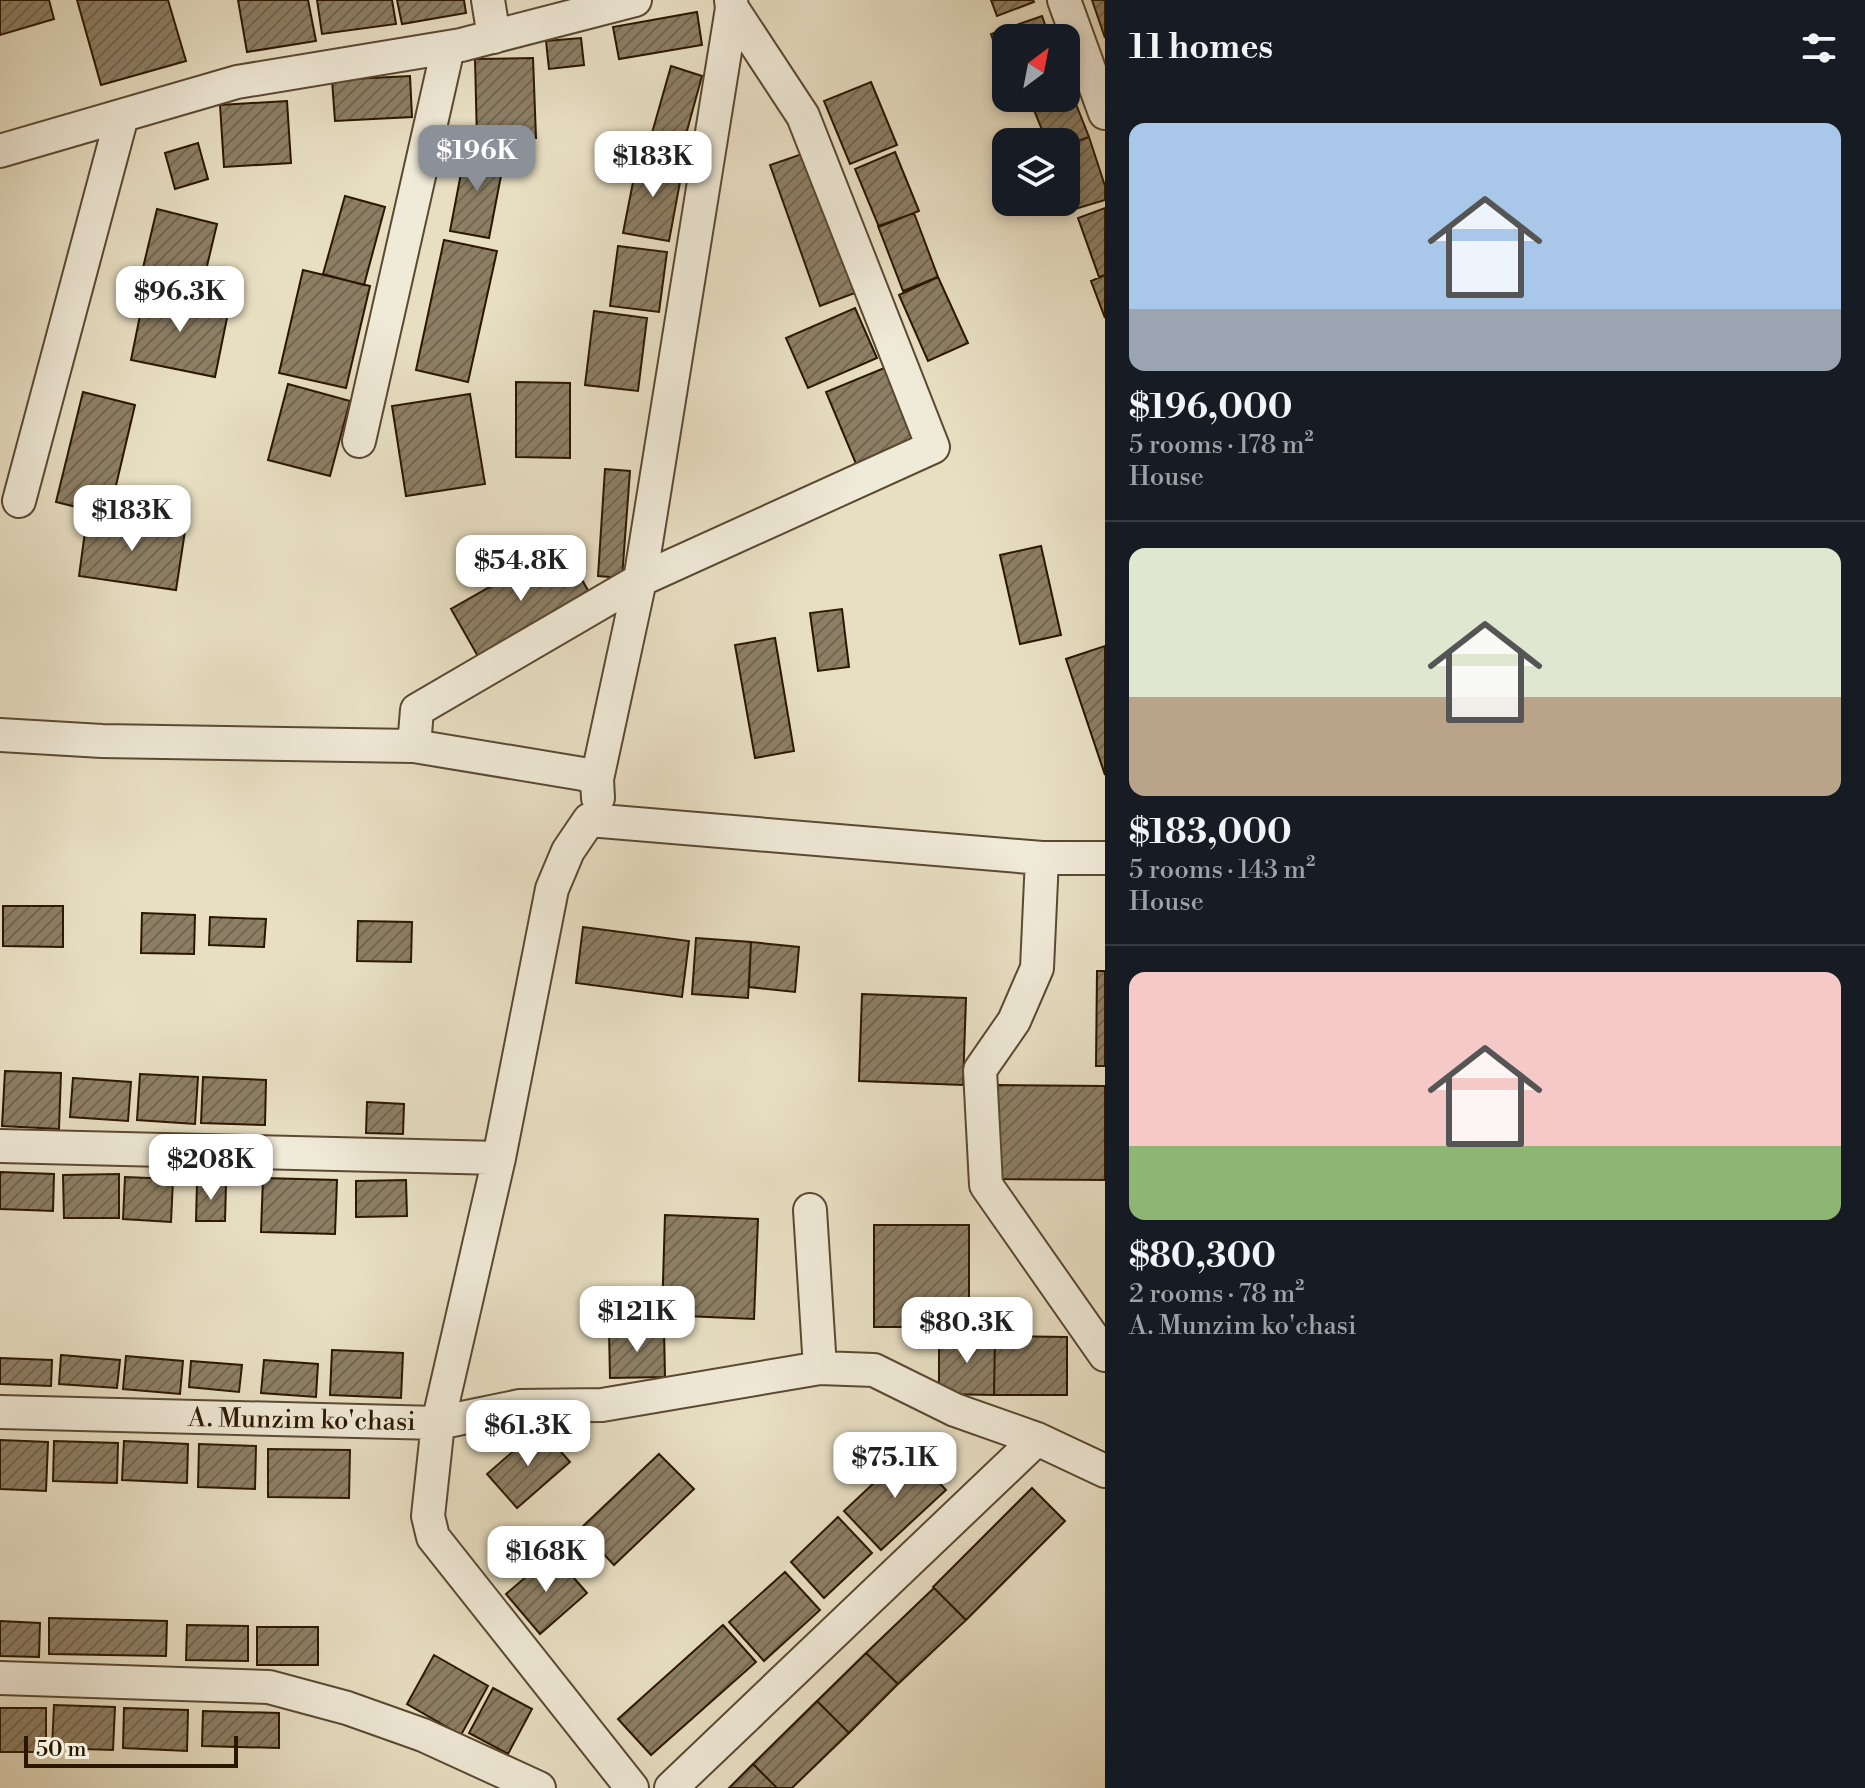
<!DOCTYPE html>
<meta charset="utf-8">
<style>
:root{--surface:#171b24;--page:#20242c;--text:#f1f3f6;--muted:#9ea1a6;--line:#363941;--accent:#8c9099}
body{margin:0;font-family:"Libre Bodoni",serif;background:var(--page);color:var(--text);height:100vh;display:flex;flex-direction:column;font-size:30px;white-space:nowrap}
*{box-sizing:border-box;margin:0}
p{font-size:26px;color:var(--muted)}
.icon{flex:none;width:44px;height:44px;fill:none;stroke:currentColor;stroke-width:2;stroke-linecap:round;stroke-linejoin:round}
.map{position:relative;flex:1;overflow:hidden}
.details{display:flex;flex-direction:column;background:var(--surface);width:760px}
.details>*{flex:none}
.needle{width:52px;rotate:32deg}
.buttons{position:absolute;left:992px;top:24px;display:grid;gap:16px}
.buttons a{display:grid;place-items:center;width:88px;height:88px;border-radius:16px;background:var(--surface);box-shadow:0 4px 12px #0003;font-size:40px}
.scale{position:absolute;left:24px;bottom:20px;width:214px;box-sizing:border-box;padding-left:8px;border:4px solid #2b1700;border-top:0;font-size:22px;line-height:28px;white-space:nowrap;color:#2b1700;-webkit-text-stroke:6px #f0ead8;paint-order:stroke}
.price{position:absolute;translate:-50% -68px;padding:0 18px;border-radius:16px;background:#fff;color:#222;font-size:26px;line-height:52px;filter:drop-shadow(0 2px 4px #0008)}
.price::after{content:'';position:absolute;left:50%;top:48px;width:24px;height:18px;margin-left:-12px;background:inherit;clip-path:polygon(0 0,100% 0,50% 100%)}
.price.on{background:var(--accent);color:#fff}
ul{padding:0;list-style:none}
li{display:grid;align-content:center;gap:16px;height:424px;padding:0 24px}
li+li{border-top:2px solid var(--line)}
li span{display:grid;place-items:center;height:248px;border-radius:16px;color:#555}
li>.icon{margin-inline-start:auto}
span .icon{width:144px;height:144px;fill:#fffc;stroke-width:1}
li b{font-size:34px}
h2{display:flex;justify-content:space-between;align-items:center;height:96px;padding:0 24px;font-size:34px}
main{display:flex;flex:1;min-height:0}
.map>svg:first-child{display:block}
</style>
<main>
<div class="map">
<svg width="1105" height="1788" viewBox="0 0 1105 1788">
<defs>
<pattern id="building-hatch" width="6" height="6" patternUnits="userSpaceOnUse" patternTransform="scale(2)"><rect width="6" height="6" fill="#8d7f65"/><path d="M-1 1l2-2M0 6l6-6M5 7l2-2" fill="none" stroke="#736751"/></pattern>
</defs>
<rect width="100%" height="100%" fill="#e8dfc3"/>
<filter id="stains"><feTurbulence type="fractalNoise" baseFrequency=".0025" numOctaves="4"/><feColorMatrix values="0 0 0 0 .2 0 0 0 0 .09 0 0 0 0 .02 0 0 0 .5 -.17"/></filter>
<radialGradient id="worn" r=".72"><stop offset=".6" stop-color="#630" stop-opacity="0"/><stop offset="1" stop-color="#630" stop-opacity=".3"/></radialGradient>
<path fill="url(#building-hatch)" stroke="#2b1700" stroke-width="2" d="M0,0H49L54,19L0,35Z
M77,0H168L186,61L101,85Z
M238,0H308L316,41L247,52Z
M317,0H392L396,24L322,34Z
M397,0H464L466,13L402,24Z
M991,0H1033L1034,2L997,16Z
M1092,0H1105V38Z
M697,12L702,45L619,59L613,27Z
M1042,16L1050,38H1006V77L991,34Z
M581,38L584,65L549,69L546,41Z
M533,58L536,138L477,140L475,59Z
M671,66L702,76L682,149L650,140Z
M410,76L412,117L335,121L332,80Z
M1066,79L1089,137L1066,146V142H1047L1029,98H1066Z
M871,82L897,145L850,164L824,101Z
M287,101L291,163L224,167L220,105Z
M1089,137L1105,186V200L1075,209L1066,182V145Z
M198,143L208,179L175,189L165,153Z
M466,147L505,155L489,238L450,231Z
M895,152L919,211L879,227L855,169Z
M805,153L855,293L820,306L770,165Z
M638,157L683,166L669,241L623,233Z
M345,196L385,207L364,285L323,274Z
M1105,208V275L1099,277L1078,218Z
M157,209L217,224L202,287L142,272Z
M914,213L938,277L903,291L878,226Z
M444,240L497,251L468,382L416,370Z
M618,246L667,252L659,312L610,306Z
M303,270L370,286L346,388L279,373Z
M1105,275V318L1091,281Z
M938,277L968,343L928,361L899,295Z
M145,291L229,308L215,377L131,360Z
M855,308L877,358L808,388L786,338Z
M594,311L647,318L638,391L585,385Z
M889,366L921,446L859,471L826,392Z
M516,382L570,383V458L516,457Z
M288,384L350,401L330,476L268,460Z
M83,392L135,405L109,515L56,502Z
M470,394L485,484L406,496L392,406Z
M605,469L630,471L622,578L598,576Z
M87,517L185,531L176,590L79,576Z
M562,546L592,597L480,660L451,609Z
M1041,546L1061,635L1020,644L1000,555Z
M842,609L849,667L818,671L810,613Z
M775,638L794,751L755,758L735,645Z
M1105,646V775L1066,659Z
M3,906H63V947L3,946Z
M142,913L195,915L194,954L141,953Z
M210,917L266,919L264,947L209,945Z
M358,921L412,922L411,962L357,961Z
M583,927L689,941L682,997L576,983Z
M696,938L751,942L748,998L692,994Z
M751,942L799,947L795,992L749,987Z
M1097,971H1105V1066H1096Z
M862,994L966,998L963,1085L859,1081Z
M5,1071L61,1073L59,1129L2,1126Z
M140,1074L198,1077L195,1124L137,1120Z
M203,1077L266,1080L265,1125L201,1123Z
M73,1078L131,1082L128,1121L70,1117Z
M998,1085L1105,1086V1180L998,1179Z
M367,1102L404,1104L403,1134L366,1133Z
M0,1172L54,1174L53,1211L0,1209Z
M119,1174V1218H64L63,1175Z
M125,1177L173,1179L171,1222L123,1219Z
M263,1178L337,1180L335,1234L261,1232Z
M406,1180L407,1216L356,1217V1181Z
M197,1183L226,1184L225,1221H196Z
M665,1215L758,1219L754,1319L662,1315Z
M874,1225H969V1327H874Z
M664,1329L665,1377L610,1378L609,1330Z
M939,1335L995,1336L994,1395L939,1394Z
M995,1336L1067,1337V1395H994Z
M332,1350L403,1353L401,1398L330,1395Z
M61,1355L120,1360L117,1388L59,1384Z
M126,1356L183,1361L180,1394L123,1389Z
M0,1358L52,1360L51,1386L0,1384Z
M264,1360L318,1364L316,1397L261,1393Z
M191,1361L242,1365L239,1392L189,1387Z
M540,1428L570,1462L517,1508L487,1474Z
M0,1440L48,1442L46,1491L0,1489Z
M54,1441L118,1443L117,1483L53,1481Z
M124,1441L188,1444L187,1483L122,1480Z
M199,1444L256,1446L255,1489L198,1487Z
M268,1449L350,1450L349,1498L268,1497Z
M909,1450L946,1490L881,1550L844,1511Z
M659,1454L694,1489L614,1565L580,1529Z
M1032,1488L1065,1521L966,1620L933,1587Z
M838,1517L872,1553L824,1598L791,1562Z
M553,1554L587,1593L540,1634L506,1594Z
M785,1572L820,1610L764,1661L729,1622Z
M934,1588L966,1620L898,1684L866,1653Z
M49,1618L167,1621L166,1656L49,1654Z
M0,1621L40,1623L39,1657L0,1656Z
M187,1625L248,1626V1661L186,1660Z
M723,1625L756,1662L651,1755L618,1719Z
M257,1627H318V1665H257Z
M866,1653L898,1684L849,1733L817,1701Z
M434,1655L488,1686L461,1735L407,1704Z
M493,1688L532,1709L508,1754L469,1733Z
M817,1701L849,1733L792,1788H777L753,1764Z
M54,1705L115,1707L113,1750L52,1748Z
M0,1708H46V1752H0Z
M124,1708L188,1710L187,1751L123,1748Z
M203,1711L279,1713V1748L202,1746Z
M753,1764L777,1788H729Z"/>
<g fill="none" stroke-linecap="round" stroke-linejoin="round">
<defs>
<path id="minor" d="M488,0L494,37
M1064,0L1105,113
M0,151L237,82L461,45L635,0
M359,441L448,48
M19,501L122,116
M0,735L102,741L414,746L417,710L640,580L933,447L803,116L732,8L731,0
M414,746L583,774L597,779L598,798
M597,779L640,580L732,8
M1042,858L1037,968L1014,1021L980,1070L986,1185L1105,1355
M0,1146L499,1158
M810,1210L820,1368
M0,1412L438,1423L520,1406L602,1405L820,1368L874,1370L955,1410L1037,1439L1105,1471
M0,1678L269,1687L347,1708L423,1735L539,1788
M632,1788L433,1537L428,1516L438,1423L499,1158L552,889L568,851L589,820L1042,858H1105
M671,1788L1037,1439"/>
</defs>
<use href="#minor" stroke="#5a4931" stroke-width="36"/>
<use href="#minor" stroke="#f0ead8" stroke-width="32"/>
</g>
<g text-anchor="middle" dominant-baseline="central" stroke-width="6" stroke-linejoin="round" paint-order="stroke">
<g font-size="26" fill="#2b1700" stroke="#f0ead8">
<text transform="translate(302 1420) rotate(1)">A. Munzim ko'chasi</text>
</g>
</g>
<rect width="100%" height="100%" filter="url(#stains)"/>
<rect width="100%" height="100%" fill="url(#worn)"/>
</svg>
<div class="buttons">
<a><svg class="needle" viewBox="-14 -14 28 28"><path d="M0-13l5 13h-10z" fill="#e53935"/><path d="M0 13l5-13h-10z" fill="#9ea1a6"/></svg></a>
<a><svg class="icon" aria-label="layers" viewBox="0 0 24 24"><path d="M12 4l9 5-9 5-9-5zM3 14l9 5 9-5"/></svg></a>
</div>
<div class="scale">50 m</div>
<b class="price on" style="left:477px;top:193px">$196K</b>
<b class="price" style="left:653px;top:199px">$183K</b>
<b class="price" style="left:180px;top:334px">$96.3K</b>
<b class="price" style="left:132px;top:553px">$183K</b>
<b class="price" style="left:521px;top:603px">$54.8K</b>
<b class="price" style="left:211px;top:1202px">$208K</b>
<b class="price" style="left:637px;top:1354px">$121K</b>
<b class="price" style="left:967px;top:1365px">$80.3K</b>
<b class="price" style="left:528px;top:1468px">$61.3K</b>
<b class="price" style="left:895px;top:1500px">$75.1K</b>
<b class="price" style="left:546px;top:1594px">$168K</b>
</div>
<section class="details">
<h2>11 homes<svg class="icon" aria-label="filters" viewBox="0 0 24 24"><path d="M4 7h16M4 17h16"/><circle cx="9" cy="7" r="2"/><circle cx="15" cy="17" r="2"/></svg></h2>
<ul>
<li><span style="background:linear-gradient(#a9c7e8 75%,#9aa5b1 0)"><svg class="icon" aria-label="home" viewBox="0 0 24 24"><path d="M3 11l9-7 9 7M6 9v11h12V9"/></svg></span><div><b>$196,000</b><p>5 rooms · 178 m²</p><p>House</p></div></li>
<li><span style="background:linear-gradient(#dfe7d0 60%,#b9a48a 0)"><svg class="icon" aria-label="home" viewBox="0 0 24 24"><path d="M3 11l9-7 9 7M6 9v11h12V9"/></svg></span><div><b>$183,000</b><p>5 rooms · 143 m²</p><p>House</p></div></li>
<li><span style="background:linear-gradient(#f6c9c9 70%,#8fb573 0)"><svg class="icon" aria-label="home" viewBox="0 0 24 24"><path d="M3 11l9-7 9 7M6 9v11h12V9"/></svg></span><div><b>$80,300</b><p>2 rooms · 78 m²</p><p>A. Munzim ko'chasi</p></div></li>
</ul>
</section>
</main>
